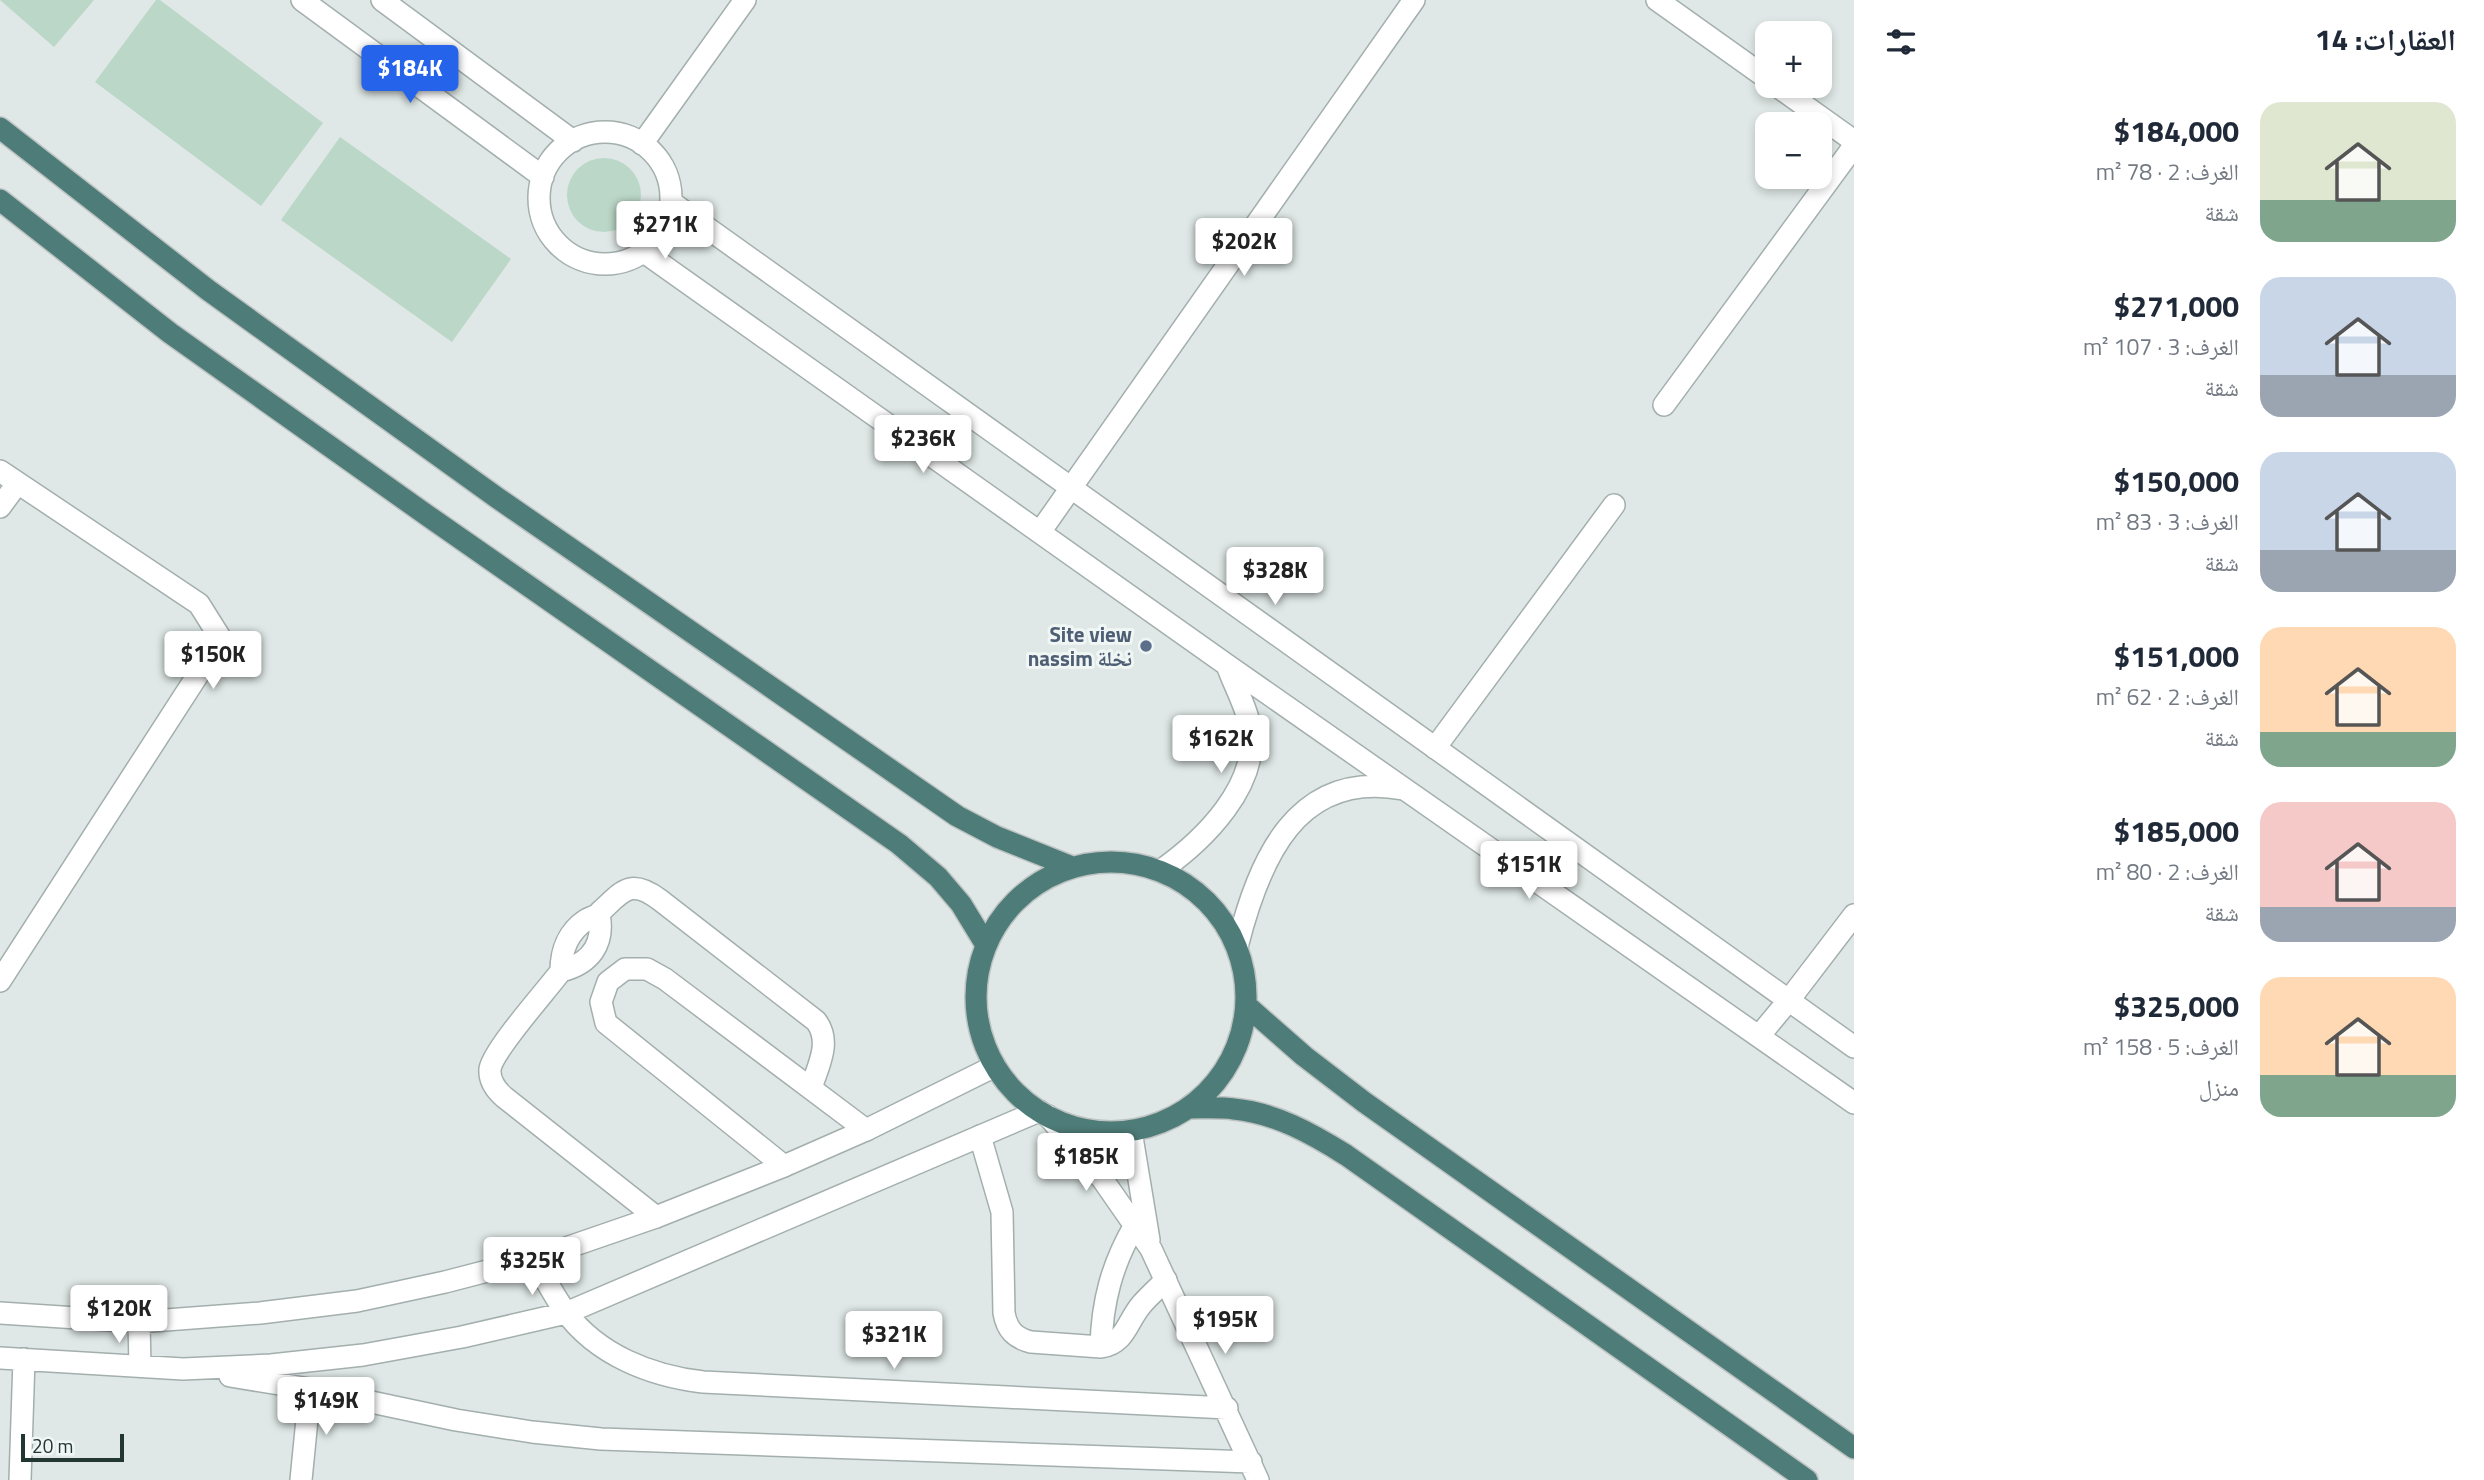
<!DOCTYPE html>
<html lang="ar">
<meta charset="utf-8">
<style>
:root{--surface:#fff;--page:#f2f2f3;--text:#1f2937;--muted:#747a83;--accent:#2563eb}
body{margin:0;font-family:"Titillium Web","Noto Naskh Arabic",sans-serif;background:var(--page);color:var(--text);direction:rtl;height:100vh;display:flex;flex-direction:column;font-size:26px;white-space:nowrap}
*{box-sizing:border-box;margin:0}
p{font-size:23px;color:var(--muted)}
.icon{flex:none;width:38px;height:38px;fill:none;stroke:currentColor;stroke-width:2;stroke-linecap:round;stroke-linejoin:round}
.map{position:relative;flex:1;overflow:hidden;direction:ltr}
.drawer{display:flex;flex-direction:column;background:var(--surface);width:630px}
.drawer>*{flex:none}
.buttons{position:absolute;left:1755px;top:21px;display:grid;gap:14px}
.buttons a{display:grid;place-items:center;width:77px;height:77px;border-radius:14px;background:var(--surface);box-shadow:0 4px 10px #0003;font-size:35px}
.scale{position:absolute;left:21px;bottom:18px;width:103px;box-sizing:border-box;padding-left:7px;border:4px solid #223634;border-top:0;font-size:19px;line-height:24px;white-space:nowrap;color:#223634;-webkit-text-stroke:5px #eff6f3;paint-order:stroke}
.price{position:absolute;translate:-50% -60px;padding:0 16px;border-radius:7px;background:#fff;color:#222;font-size:23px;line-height:46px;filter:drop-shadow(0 2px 4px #0008)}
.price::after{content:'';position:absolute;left:50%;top:42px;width:21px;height:16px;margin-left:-10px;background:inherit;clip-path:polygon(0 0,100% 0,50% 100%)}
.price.on{background:var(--accent);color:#fff}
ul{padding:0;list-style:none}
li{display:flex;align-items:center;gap:21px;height:175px;padding:0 28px}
li span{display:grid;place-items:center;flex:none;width:196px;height:140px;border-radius:21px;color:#555}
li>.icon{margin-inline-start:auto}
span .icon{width:84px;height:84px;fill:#fffc;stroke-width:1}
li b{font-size:30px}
h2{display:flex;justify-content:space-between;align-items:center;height:84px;padding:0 28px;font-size:30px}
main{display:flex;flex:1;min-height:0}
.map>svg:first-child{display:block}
</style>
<main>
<section class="drawer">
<h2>العقارات: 14<svg class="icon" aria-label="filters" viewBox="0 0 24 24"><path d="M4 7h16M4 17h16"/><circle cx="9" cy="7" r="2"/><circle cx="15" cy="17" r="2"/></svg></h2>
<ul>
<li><span style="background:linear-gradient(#dfe7d0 70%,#7fa58c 0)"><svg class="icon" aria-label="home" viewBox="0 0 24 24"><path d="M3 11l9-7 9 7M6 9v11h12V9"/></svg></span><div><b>$184,000</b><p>الغرف: 2 · 78 m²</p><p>شقة</p></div></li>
<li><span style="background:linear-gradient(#c9d6e8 70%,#9aa5b1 0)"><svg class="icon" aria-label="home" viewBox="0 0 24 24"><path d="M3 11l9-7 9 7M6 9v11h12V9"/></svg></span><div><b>$271,000</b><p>الغرف: 3 · 107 m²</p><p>شقة</p></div></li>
<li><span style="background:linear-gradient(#c9d6e8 70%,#9aa5b1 0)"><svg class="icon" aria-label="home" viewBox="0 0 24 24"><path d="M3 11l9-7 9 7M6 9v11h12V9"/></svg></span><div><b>$150,000</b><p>الغرف: 3 · 83 m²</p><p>شقة</p></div></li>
<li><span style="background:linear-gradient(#ffd9b3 75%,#7fa58c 0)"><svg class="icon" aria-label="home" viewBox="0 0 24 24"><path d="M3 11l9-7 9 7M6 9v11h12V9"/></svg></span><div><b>$151,000</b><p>الغرف: 2 · 62 m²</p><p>شقة</p></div></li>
<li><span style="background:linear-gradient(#f6c9c9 75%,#9aa5b1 0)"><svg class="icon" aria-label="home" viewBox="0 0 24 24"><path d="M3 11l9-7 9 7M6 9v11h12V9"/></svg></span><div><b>$185,000</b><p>الغرف: 2 · 80 m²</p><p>شقة</p></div></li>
<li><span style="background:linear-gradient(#ffd9b3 70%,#7fa58c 0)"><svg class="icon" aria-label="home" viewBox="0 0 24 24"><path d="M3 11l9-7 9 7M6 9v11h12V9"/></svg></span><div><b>$325,000</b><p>الغرف: 5 · 158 m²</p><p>منزل</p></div></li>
</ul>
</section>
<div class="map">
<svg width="1854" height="1480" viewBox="0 0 1854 1480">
<rect width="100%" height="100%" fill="#dfe8e6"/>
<path fill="#bbd7c7" d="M0,0H94L54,47Z
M156,0H160L323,123L261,206L95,82Z
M340,137L511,259L452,342L281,220Z
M567 195a37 37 0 1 1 74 0a37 37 0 1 1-74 0Z"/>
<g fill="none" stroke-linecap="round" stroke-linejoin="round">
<defs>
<path id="service" d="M1664,405L1854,146
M1435,748L1614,505
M599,914C605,944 590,964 561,971C547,990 493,1050 490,1069C489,1081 496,1090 504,1097L656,1217
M561,971C561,951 568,932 586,920C591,917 597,916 600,912C622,892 630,877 660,900L816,1021C832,1042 818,1066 811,1088
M1789,1000L1854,915
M980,1136L1002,1212L1004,1313C1007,1330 1015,1338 1031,1342L1101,1347C1126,1343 1127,1321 1142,1304C1149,1296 1158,1288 1166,1280
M784,1166L606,1023L601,1002L608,982L625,969H647L665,979L866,1130
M1101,1347C1102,1302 1112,1264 1135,1225"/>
<path id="minor" d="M302,0L543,177
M382,0L573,141
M1657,0L1768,79
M1777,86L1854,141
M539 198a66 66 0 1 1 132 0a66 66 0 1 1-132 0Z
M642,144L745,0
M671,202L1854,1047
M644,252L1227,665L1854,1103
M0,471L199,604L221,639L0,981
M0,507L17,484
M1040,532L1414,0
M1160,871C1203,841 1261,785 1250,726C1246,706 1234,685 1227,665
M1237,947C1259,860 1296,769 1403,789
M1759,1036L1789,1000
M1048,1116L1103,1180L1151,1249L1258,1480
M1131,1131L1149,1240
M534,1259C544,1276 553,1295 565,1311C597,1355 651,1376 703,1382L1227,1408
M0,1313L139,1322L260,1313L357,1301L445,1282L534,1259L656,1217L784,1166L866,1130L995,1066
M139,1322L140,1366
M0,1358L183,1369L271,1365L363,1355L462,1337L566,1313L1039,1111
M230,1376L310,1389L456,1420L532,1432L601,1439L1251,1462
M20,1480L24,1359
M301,1480L310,1389"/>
<path id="trunk" d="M0,128L208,290L496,497L804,710L957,816L997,837L1072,867
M0,200L170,333L428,516L899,844L938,877L961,904L986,945
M976 997a135 135 0 1 1 270 0a135 135 0 1 1-270 0Z
M1247,1006L1304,1056L1364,1102L1854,1448
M1189,1108C1204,1108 1219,1107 1234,1109C1275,1113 1311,1133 1346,1155L1807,1480"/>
</defs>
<use href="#service" stroke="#a3afad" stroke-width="24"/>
<use href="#minor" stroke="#a3afad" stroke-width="24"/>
<use href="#trunk" stroke="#bdc3c2" stroke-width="24"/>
<use href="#service" stroke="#fff" stroke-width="21"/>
<use href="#minor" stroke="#fff" stroke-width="21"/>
<use href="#trunk" stroke="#4e7c78" stroke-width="21"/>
</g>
<circle fill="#5c6f8a" stroke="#eff6f3" stroke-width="2.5" cx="1146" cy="646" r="7"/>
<g text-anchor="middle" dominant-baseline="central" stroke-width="6" stroke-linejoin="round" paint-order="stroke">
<g font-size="21" font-weight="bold" fill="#4e5e75" stroke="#eff6f3" text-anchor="end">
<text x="1132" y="634">Site view<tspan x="1132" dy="24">nassim نخلة</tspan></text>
</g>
</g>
</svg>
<div class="buttons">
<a>+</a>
<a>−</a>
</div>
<div class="scale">20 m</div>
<b class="price on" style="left:410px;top:105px">$184K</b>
<b class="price" style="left:665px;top:261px">$271K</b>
<b class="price" style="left:1244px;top:278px">$202K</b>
<b class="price" style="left:923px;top:475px">$236K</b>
<b class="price" style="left:1275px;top:607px">$328K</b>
<b class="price" style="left:213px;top:691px">$150K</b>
<b class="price" style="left:1221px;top:775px">$162K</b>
<b class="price" style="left:1529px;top:901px">$151K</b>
<b class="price" style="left:1086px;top:1193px">$185K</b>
<b class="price" style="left:532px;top:1297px">$325K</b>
<b class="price" style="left:119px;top:1345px">$120K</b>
<b class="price" style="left:1225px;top:1356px">$195K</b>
<b class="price" style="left:894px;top:1371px">$321K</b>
<b class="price" style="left:326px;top:1437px">$149K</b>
</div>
</main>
